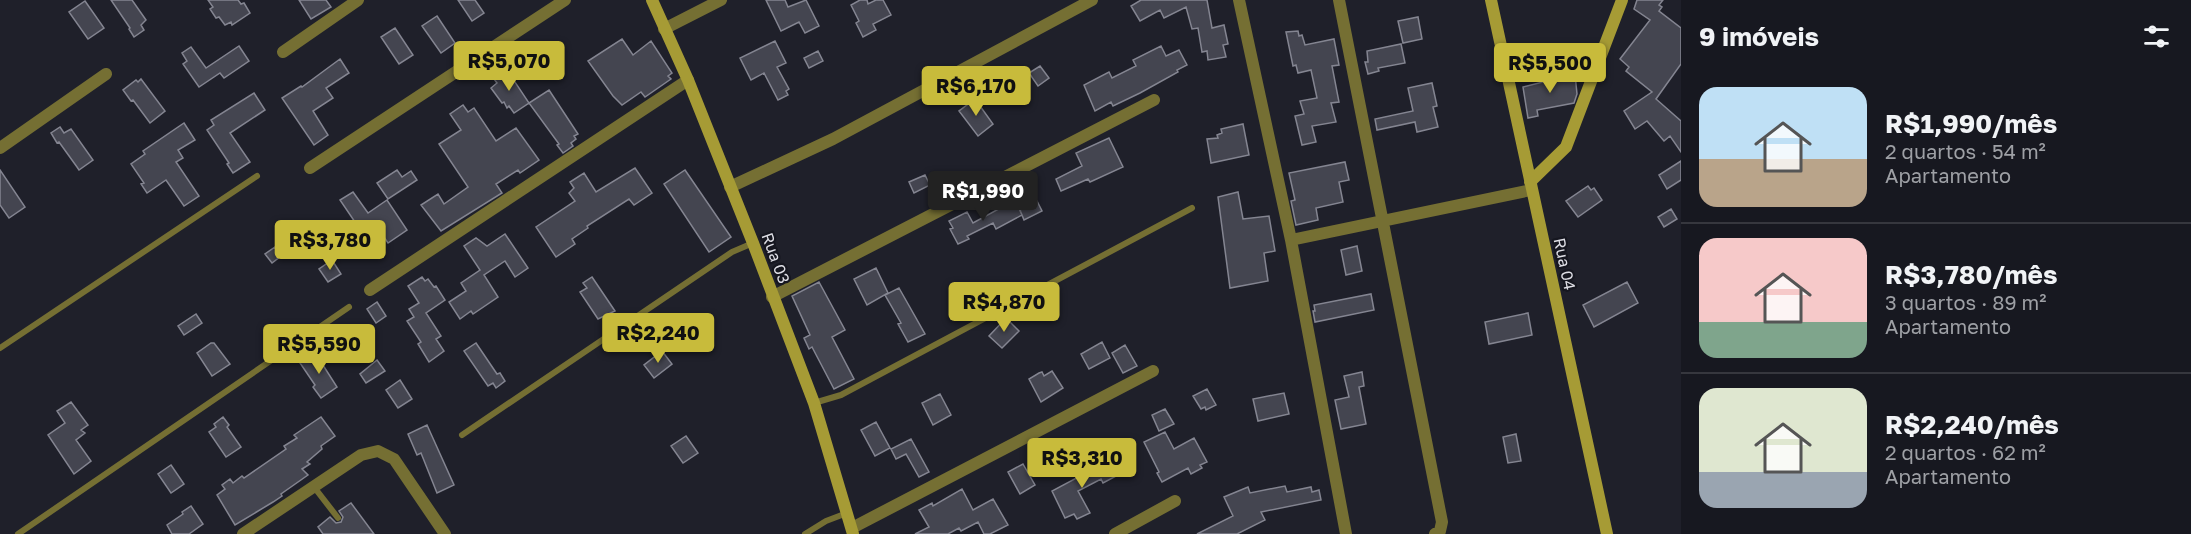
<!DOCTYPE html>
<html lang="pt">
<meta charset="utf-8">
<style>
:root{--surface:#171820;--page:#24252d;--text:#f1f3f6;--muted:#9ea0a5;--line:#36373e;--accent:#c8bb3b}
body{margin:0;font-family:"Golos Text",sans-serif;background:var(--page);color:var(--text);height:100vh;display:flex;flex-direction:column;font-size:22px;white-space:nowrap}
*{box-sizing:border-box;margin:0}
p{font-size:20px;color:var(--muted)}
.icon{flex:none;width:33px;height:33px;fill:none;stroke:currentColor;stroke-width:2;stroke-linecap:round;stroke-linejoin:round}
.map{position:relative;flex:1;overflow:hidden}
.panel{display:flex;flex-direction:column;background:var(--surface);width:510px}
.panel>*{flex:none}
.price{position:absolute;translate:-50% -51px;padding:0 14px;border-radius:6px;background:var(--accent);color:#111;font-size:20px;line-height:39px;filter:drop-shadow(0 2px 3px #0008)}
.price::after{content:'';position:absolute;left:50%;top:36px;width:18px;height:14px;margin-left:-9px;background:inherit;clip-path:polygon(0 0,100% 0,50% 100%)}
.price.on{background:#222;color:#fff}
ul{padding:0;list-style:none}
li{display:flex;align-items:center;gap:18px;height:150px;padding:0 18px}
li+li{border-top:2px solid var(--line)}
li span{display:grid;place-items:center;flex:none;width:168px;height:120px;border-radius:18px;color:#555}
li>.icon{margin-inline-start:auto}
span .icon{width:72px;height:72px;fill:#fffc;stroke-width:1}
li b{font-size:26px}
h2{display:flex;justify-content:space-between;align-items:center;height:72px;padding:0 18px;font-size:26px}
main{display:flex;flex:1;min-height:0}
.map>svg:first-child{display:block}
</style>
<main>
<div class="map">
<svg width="1681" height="534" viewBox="0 0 1681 534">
<rect width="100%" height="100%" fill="#1f202a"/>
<path fill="#444550" stroke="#848591" stroke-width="1.5" d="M111,0H132L146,20L141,25L144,30L134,37L129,29L130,28Z
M208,0H238L241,4L244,3L250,13L232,25L231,22L225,25L219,17L216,18L210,9L213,7Z
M299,0H326L331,7L311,19Z
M458,0H475L484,13L472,21Z
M766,0H785L788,7L806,0L819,26L805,33L799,22L781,31Z
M860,0H867L868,4L876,0H883L891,15L873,24L876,30L863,37L856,23L859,21L851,5Z
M1141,0H1207L1212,28L1224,25L1228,44L1223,45L1226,57L1208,60L1207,51L1202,52L1198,28L1192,29L1186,7L1164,18L1160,10L1140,21L1131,6Z
M1637,0H1663L1659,5L1662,7L1659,11L1681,28V64L1656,99L1681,121V152L1670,136L1664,141L1647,121L1635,129L1624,111L1652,92L1626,71L1629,67L1620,59L1650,20L1634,9Z
M85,1L104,28L88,39L69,12Z
M437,16L455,43L441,53L422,26Z
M1418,17L1422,39L1403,43L1398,21Z
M395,28L413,55L399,64L381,37Z
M1298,31L1299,36L1302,35L1305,45L1334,39L1339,65L1332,66L1339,102L1331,103L1336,122L1312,126L1316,142L1302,145L1295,116L1304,114L1300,101L1317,98L1311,70L1298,73L1296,65L1293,66L1286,32Z
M622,39L633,55L651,41L672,73L668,76L671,79L645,97L641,92L622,105L613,96L588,61Z
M775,41L786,63L777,67L789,89L786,91L788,95L778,100L764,73L751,80L740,58Z
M1401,44L1405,63L1378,68L1379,71L1368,74L1365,62H1368L1367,51Z
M239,46L249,61L224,78L220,73L199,87L183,64L187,61L182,53L191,47L206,68Z
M1161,46L1166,56L1179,50L1187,65L1177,70L1178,72L1140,93L1113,106L1111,102L1095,111L1084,85L1109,72L1112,78L1136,66L1133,60Z
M818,51L823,61L809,68L804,58Z
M340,59L349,73L326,88L333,98L313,111L328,135L314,145L282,98L301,86L302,87Z
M1040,66L1049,78L1038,86L1029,73Z
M507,70L529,103L514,113L509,106L507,108L504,102L502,103L491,88L497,83L494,79Z
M1575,74L1577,94L1574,103L1537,110L1538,116L1528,118L1523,87Z
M141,79L165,111L150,123L133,100L131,101L123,90L136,80L138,82Z
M1432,83L1437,106L1433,107L1438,127L1417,132L1415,122L1377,130L1375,119L1413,111L1408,88Z
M549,90L578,134L574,136L576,139L571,143L573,146L563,153L557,145L559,144L529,103Z
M254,93L265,110L230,133L250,162L233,173L227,164L229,163L207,130L214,125L211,120Z
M975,99L993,124L978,136L959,111Z
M463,105L468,112L474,108L496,141L516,128L539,160L520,173L518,170L496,184L502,193L441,231L421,205L438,194L444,204L468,187L439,144L461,130L450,114Z
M184,123L195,140L178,150L183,158L176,162L199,196L184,206L166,180L147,193L141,184L144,183L131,164L145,154L143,151Z
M1243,124L1249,155L1211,163L1207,139L1218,138L1217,135L1222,133L1221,129Z
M60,127L64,133L71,129L93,160L79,170L77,167L59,142L57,143L51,133Z
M1109,138L1123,167L1090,182L1088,179L1061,191L1056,179L1082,166L1076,153Z
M1681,161V180L1667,189L1659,175Z
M1345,162L1349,180L1339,182L1343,202L1316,208L1318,220L1296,225L1291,201L1295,200L1289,173Z
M635,168L652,193L634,205L629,199L587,226L588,228L572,239L575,244L556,257L536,227L575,201L569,193L574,188L570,182L584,173L596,192Z
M0,170L25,207L9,218L0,205Z
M397,170L402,177L411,171L417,180L388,199L377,183Z
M685,170L731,237L709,252L664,184Z
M925,175L930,185L914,193L909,182Z
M1588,186L1591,190L1594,188L1602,200L1578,217L1566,201Z
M353,192L368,213L387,200L407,230L388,243L380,231L371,237L369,234L359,241L349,226L355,222L340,200Z
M1238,192L1243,219L1269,216L1275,251L1264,253L1268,281L1230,288L1218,197Z
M1015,200L1022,215L996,229L993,223L967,236L969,239L958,244L950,229L953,228L949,221L967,212L973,223Z
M1037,201L1042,211L1024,220L1020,210Z
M1671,209L1677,219L1664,227L1658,217Z
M505,234L528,268L515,277L505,261L484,275L498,297L473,314L471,311L460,319L449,302L466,291L461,283L480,270L464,246L476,238L487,246Z
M1357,246L1362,271L1346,275L1341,250Z
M275,247L281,256L272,263L265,254Z
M332,260L341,274L328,282L319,269Z
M876,268L888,293L867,305L854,279Z
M422,277L425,281L428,279L434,287L436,286L445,300L426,313L441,336L436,339L444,351L429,362L418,344L421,342L407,321L414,317L409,309L419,303L408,286Z
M592,277L615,311L598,319L580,292L587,288L583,283Z
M819,282L845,330L832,337L854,379L834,389L812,347L809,349L804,338L810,335L792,296Z
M1627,282L1638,303L1594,327L1583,305Z
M899,288L925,334L908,342L898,324L901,323L885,295Z
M1371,294L1374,310L1315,322L1313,311H1315L1314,305Z
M377,302L386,316L376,323L367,309Z
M1528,313L1532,335L1489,344L1485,322Z
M196,314L202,323L184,335L178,326Z
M1006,318L1019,331L1002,348L989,336Z
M1102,342L1110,358L1089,369L1081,354Z
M211,343H214L230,364L212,376L197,353Z
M476,343L497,374L500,373L505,381L496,388L493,383L488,386L464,351Z
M1125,345L1137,366L1123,373L1112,353Z
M662,351L672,364L654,378L644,365Z
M317,352L323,361L321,362L337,387L321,398L313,387L315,385L300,363Z
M377,360L385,371L366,383L360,374Z
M1052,371L1063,388L1041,402L1029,379L1039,373L1042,372L1044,376Z
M1362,372L1364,386L1359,387L1366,424L1341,429L1335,400L1349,397L1344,376Z
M400,380L412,399L398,408L386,390Z
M1207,389L1216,405L1206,410L1205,407L1201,409L1193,396Z
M1284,393L1289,414L1258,421L1253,399Z
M940,394L951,415L933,425L922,403Z
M71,402L88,425L81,430L85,433L76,440L91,461L74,474L48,435L65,423L57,411Z
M1165,409L1174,424L1159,431L1152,415Z
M223,417L229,425L227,427L241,447L226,457L209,432L216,427L214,424Z
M321,417L335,436L321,446L322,449L307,462L310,464L302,469L308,475L281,494L282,496L273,502L235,525L217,495L225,489L222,485L230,479L233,483L242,476L244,478L286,449L284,446L297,438L294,435Z
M876,422L890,448L875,456L861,430Z
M427,425L454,485L437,493L421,453L417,455L408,434Z
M1165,432L1174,449L1194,438L1207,462L1200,465L1202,468L1191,474L1188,468L1162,482L1157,473L1159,472L1144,442Z
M1516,434L1521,461L1508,463L1503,437Z
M686,436L698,453L683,463L671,446Z
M911,439L929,472L919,477L906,454L896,459L891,449Z
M1112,459L1120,474L1103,483L1101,479L1078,491L1090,513L1077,519L1074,514L1065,518L1052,491Z
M1023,464L1035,485L1020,494L1008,472Z
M171,465L184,484L171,493L158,474Z
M1285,486L1287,492L1311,487L1312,492L1319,490L1321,500L1261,512L1265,520L1237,534H1197L1233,516L1224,497L1248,487L1250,493Z
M962,489L973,510L993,499L1008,525L990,534H984L978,522L961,531L959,528L948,534H915L929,527L919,510L932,503L933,506Z
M351,503L374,534H323L318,527L330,517L336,523L341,522L343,517L339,511Z
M191,506L203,524L189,534H172L167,525L183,514L182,512Z"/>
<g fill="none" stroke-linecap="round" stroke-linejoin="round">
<path stroke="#756f33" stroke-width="6" d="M0,348L257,176
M814,403L841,395L1192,208
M462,435L732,252L753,243
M314,487L338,518
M18,534L349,307
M805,534L826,521L847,513"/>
<path stroke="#756f33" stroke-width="12" d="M1239,0L1291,240L1346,534
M1339,0L1442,522L1440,531L1435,534
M664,29L721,0
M283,52L358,0
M0,148L106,74
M310,168L565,0
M730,187L833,139L1092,0
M1291,240L1531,190
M370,290L688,80
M772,297L1154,100
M852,528L1153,371
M243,534L361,455L378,451L394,459L445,534
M1115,534L1175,501"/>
<path stroke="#a69b35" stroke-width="12" d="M652,0L688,80L753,243L814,403L853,534
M1491,0L1607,534
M1530,182L1566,147L1622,0"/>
</g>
<g text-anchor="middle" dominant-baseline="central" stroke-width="4.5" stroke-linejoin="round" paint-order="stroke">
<g font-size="16" fill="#dfdfe6" stroke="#161720">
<text transform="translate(776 258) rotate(70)">Rua 03</text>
<text transform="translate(1565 264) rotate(78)">Rua 04</text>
</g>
</g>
</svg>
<b class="price" style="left:509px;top:92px">R$5,070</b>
<b class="price" style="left:1550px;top:94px">R$5,500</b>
<b class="price" style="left:976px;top:117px">R$6,170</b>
<b class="price on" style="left:983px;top:222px">R$1,990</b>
<b class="price" style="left:330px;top:271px">R$3,780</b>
<b class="price" style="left:1004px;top:333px">R$4,870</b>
<b class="price" style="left:658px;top:364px">R$2,240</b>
<b class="price" style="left:319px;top:375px">R$5,590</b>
<b class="price" style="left:1082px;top:489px">R$3,310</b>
</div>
<section class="panel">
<h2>9 imóveis<svg class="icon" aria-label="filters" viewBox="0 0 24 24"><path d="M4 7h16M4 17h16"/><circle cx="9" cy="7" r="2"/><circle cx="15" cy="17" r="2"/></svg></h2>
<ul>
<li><span style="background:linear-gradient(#bfe0f5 60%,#b9a48a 0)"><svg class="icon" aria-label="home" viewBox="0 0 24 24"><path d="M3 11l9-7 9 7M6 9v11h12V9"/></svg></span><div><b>R$1,990/mês</b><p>2 quartos · 54 m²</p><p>Apartamento</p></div></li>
<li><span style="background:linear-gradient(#f6c9c9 70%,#7fa58c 0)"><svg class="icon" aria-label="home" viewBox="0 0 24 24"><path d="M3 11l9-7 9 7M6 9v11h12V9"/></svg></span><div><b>R$3,780/mês</b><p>3 quartos · 89 m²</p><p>Apartamento</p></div></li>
<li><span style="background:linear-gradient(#dfe7d0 70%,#9aa5b1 0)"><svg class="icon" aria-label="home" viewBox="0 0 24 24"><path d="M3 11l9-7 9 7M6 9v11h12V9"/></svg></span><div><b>R$2,240/mês</b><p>2 quartos · 62 m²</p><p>Apartamento</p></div></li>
</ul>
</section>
</main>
